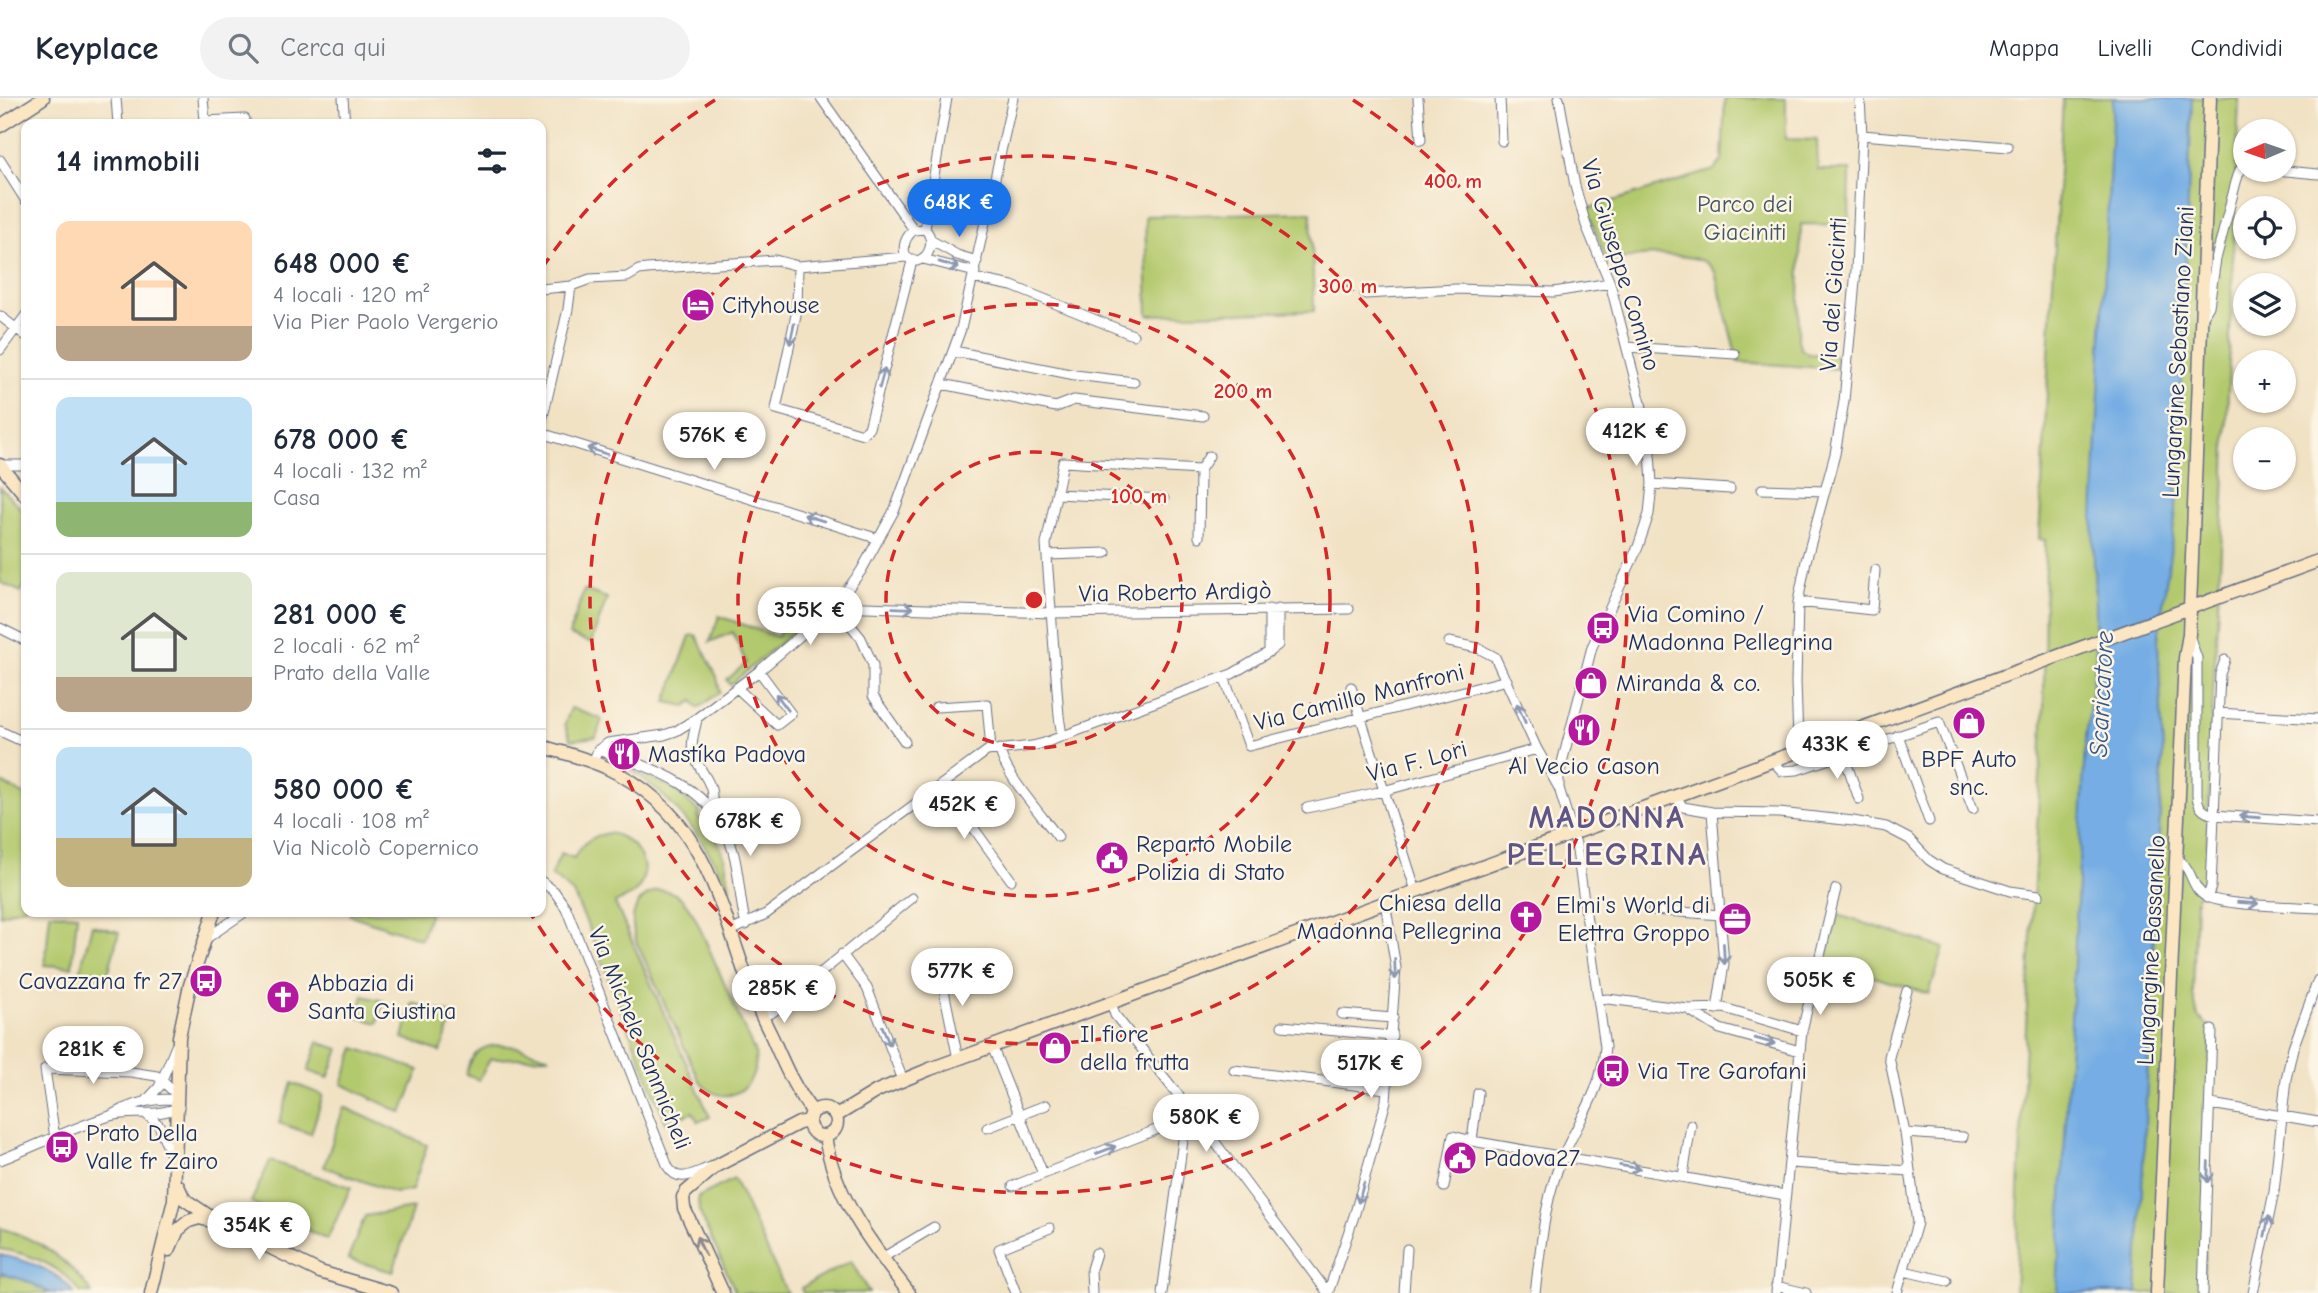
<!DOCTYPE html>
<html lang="it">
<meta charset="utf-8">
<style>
:root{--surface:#fff;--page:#f2f2f3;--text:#1f2937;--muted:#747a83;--line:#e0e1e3;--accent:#1a73e8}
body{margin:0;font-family:"Comic Neue",sans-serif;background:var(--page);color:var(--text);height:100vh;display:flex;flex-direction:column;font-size:26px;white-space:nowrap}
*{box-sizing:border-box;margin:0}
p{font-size:23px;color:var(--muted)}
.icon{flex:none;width:38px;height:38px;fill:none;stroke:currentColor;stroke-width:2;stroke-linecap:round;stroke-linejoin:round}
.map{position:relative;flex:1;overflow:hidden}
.details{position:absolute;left:21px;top:21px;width:525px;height:798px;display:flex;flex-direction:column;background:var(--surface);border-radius:14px;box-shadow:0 2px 5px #0004}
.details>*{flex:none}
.needle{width:46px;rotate:268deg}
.controls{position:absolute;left:2233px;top:21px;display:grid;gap:14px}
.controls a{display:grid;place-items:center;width:63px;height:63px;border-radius:50%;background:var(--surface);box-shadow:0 2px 5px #0004;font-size:35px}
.price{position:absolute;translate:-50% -60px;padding:0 16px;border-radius:24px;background:#fff;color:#222;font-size:23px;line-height:46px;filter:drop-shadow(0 2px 4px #0008)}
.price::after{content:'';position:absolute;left:50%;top:42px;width:21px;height:16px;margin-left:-10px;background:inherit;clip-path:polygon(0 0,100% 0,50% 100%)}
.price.active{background:var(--accent);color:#fff}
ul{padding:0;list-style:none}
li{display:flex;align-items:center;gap:21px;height:175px;padding:0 35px}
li+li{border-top:2px solid var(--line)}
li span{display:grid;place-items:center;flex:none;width:196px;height:140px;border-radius:14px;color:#555}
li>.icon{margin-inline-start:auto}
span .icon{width:84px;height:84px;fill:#fffc;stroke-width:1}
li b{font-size:30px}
h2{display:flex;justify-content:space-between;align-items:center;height:84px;padding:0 35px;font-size:30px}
header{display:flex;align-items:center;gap:42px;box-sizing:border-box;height:98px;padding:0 35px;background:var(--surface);border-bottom:2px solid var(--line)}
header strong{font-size:33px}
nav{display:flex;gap:38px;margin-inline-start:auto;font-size:24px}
.search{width:490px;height:63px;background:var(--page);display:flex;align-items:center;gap:18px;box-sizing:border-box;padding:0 24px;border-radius:38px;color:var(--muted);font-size:26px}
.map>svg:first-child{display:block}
</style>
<header>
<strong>Keyplace</strong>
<div class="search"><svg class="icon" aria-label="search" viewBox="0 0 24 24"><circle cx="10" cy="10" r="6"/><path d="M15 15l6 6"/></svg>Cerca qui</div>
<nav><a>Mappa</a><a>Livelli</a><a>Condividi</a></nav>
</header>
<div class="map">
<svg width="2318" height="1195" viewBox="0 0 2318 1195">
<rect width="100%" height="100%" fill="#fcf5e5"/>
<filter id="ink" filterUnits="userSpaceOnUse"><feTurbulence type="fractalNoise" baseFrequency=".0143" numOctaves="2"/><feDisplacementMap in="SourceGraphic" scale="14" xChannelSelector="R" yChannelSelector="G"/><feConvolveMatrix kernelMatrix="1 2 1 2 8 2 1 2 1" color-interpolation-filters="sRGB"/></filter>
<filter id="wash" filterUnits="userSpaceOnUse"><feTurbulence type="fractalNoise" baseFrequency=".00686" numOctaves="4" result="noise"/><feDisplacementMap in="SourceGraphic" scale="28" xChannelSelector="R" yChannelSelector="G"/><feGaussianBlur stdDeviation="1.57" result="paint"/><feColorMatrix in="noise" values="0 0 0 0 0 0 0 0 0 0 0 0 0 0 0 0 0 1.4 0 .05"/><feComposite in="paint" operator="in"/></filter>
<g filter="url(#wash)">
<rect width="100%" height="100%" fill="#f1e2c4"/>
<path fill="#b3c96d" stroke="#677c66" stroke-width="2" d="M1725,0H1786V41L1817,42L1818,72H1850L1849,127L1801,126L1798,242L1801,251L1809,256L1837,257L1836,271L1738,264L1715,174C1711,169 1708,165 1703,163C1680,154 1630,156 1608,165L1587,111L1714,72L1722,63Z
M2063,0H2239L2224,399L2212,615L2206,788L2196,799L2193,896L2198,919L2211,930L2203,1195H2015L2024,964L2044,607L2045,442L2039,441Z
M1311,114L1314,213L1148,217L1145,118Z
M0,389L26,416V485L21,494L0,484Z
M584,492L607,500L591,545L569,537Z
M792,501L816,509L792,535L730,587L727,582L746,565L733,534L710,544L719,518L778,539Z
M696,537L717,579L720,594L698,610L693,603L686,608L666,604L690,538Z
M571,610L602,621L596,639L571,642L565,626Z
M628,670L671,689L700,714L698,719L707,726L709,723L724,758L730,791C703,741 677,702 628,670Z
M0,684L26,697V808L0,817Z
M608,735C635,738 657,772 635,794C630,800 621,801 615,805L710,1019L698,1024L693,1014L666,1025L588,828L573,795L551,777L561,755L574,760C582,744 591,739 608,735Z
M659,792C679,793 685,803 695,819L755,955C761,991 722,1014 699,982L636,843C629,820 633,800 659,792Z
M351,814H430L421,841L350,817Z
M50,815L77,817L72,869L45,867Z
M1838,817L1944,850L1929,896L1825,864Z
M92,827L119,834L107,880L80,873Z
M363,898L384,903L378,925L357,919Z
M412,905L454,917L440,954L403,940Z
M318,944L339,951L328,980L308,973Z
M499,947L518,949L550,959L490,961L479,982L466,977C471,958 478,948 499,947Z
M355,950L419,972L402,1015L342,986Z
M292,985L323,997L311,1036L279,1025Z
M344,1009L427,1047L412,1092L395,1095L324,1069Z
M270,1063L351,1089L327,1142L251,1104Z
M734,1081L787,1195H736L699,1113L698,1099Z
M413,1110L393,1174L348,1161L365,1118Z
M0,1130C39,1141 69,1162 92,1195H81C61,1168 33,1156 0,1151Z
M851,1163L869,1195H803L801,1190Z
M0,1175L27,1183L50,1195H0Z"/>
<path fill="#74ade4" stroke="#486ea1" stroke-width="2" d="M2113,0H2192L2176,413L2158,542L2163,652L2137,1195H2057L2085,648L2096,559L2093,421Z
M0,1157C26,1162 58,1172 74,1195H50L27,1183L0,1175Z"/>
</g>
<g filter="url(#ink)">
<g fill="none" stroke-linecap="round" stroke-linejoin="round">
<defs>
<path id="street" d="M116,0L118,26
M203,0L205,23L245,21
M343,0L345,26
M821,0L914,132
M1418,0L1421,42
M1500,0L1502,43
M1862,37L2008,49
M0,62L26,103
M2276,72L2318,76
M925,131L947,0
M932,143L957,157L977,163
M923,161L975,174
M798,168L797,212L776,311L863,336L869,330L912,163
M973,180L1012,188L1133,237
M541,191L571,188L590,181L627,179L639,172L647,171L775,162L798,168L906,159L917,163C931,159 935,142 925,131L914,132C905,139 902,149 906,159
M1365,196L1456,191L1554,194L1610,185
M0,218L26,238
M2202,220L2209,208L2216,161L2236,84L2240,72L2245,69
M1627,249L1735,256
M0,252L26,217
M954,253L1075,277L1134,284
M942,286L1056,309L1074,302L1203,318
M541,327L568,211L571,188
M541,335L879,441
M0,367H26
M1200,372L1209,358
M1652,386L1730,391
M1762,391L1825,393
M1056,396L1164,401
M1048,457L1106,455
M1798,504L1872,512L1875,472
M835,508L1051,515L1349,511
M835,508L861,540L873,567V598L905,644
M1269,511V554L1278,547V511
M0,530L26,543
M2190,540L2197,560V697C2198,709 2202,714 2214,717L2318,724
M1449,544L1478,550L1495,559L1537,651L1559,690
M1224,579L1249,648L1507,582
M1351,589L1416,793
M737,590L777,627L791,616L759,573
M936,609L987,606L991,651
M2218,615L2318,621
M697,620C696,631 690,642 693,653C699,677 717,683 711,711
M0,633L26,645
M1898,637L1929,723
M1062,638L1059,618L1046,446L1063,364L1200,372L1199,439
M1000,651C1002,673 1043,719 1058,739
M598,652C654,670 715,688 733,753C740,777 739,802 746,827
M1801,653L1798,642L1796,584L1798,504L1806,463L1835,356L1844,303L1856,172L1862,37L1860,0
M1843,655L1859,701
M593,664L598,652L608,645L664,637L676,633L697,620L759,573L835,508L861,473L895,411L961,231L1013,0
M1774,664L1782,673L1797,672L1939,624L1973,711
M942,686L1011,782
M1676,699L1683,709L1712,714L1779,715L1853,723L1886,729L1909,741L1929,762L1943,771L2010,793L2039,797
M1307,710L1383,693L1537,651
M1712,714L1724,866L1717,911
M2176,763C2192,765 2190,790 2205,798C2222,808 2294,808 2318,810
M541,783L554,793L566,810L668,1069C679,1087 695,1074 711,1069
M2207,800L2211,789L2220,576L2225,562
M1653,812L1721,817
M731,833L766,816L987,653L1032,648L1044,645L1232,576L1269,554
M207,840L245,814
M842,856L867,890L903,982
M939,868L958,961
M1599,902L1608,901L1688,911L1724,910L1802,933
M1111,904L1115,917L1209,1036L1328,1195
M1689,912L1720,931L1800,953
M1342,916L1393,920
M762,919L773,914L912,800
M1282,928L1392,938
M992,948L1043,1076
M1234,972L1386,991
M1478,995L1472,1043L1785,1097
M147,1002L159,989L176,948
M2211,1006L2318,1024
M147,1017L159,1027L173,1063
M987,1030L1046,1007
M1905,1035L1963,1039
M55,1040L45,971L131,974L157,978L178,998
M0,1062C36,1048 73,1029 110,1018C136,1011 153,1021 179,1009L172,1001C151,1001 129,1006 110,1018
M1790,1065L1910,1073
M1683,1078L1691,1027
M1013,1088L1194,1017
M1444,1089L1453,1038L1472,1043
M882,1160L934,1129
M1904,1173L1947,1183
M1776,1188L1806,1195
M1016,1195L999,1151L1050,1130
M1092,1195L1091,1171L1096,1155
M1162,1195L1184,1035L1194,1017
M1328,1195L1355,1115L1386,1003L1396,870L1385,804
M1404,1195L1407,1151
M1535,1195C1541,1149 1544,1101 1563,1058C1580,1020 1602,992 1605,949L1576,746L1559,690V676L1592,549L1638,449L1649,416L1652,386L1650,354L1641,305L1610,185L1586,127L1575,88L1559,0
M1776,1195L1802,933L1836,791
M1897,1195L1917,1125L1905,1035L1889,959L1907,893
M2203,1195L2212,932
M2253,1195L2274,1094L2286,981L2293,950L2318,882"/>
<path id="secondary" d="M0,28L43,0
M0,367L26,398
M541,648C563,655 586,660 607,670C703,714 718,801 750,890C756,907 764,923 772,939C783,964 795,993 813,1014
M809 1024a14 14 0 1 1 28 0a14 14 0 1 1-28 0Z
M836,1018L877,993L930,971L2318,463
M825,1038C834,1099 873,1148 909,1195
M178,1088L184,1101L212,1120
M169,1152L178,1132L189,1123L199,1120L220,1125L320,1174L391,1195
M151,1195L174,1102L179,939L190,887L214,814
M723,1195L684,1110L683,1099L686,1094L716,1068L799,1025L809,1023
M2157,1195L2185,560L2189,536L2210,0"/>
</defs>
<use href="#street" stroke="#666e82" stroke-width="11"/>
<use href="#secondary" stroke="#666e82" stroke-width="15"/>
<use href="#street" stroke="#fff" stroke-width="9"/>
<use href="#secondary" stroke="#fbe6c4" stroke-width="12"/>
</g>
<defs><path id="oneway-shaft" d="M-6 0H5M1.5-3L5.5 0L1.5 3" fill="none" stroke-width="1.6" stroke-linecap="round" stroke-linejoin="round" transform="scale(1.75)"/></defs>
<g stroke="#8d97ae">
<use href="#oneway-shaft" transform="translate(949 167) rotate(17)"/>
<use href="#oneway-shaft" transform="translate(792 236) rotate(102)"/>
<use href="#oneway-shaft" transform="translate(882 280) rotate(-75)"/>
<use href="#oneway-shaft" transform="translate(597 353) rotate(-162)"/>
<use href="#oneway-shaft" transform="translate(814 420) rotate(-163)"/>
<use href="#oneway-shaft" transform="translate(903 510) rotate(2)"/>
<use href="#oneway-shaft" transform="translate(782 604) rotate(-127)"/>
<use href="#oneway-shaft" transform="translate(1521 615) rotate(-114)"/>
<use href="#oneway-shaft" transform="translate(2250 719) rotate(-176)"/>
<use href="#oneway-shaft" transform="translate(2248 805) rotate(4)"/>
<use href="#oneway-shaft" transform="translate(1724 856) rotate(87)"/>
<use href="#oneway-shaft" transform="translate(1395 871) rotate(88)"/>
<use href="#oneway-shaft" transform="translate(886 938) rotate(69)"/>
<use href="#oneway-shaft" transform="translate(1765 943) rotate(16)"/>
<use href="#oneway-shaft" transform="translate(1106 1052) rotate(-21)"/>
<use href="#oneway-shaft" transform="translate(1630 1069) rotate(9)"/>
<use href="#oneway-shaft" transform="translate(2208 1074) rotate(92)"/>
<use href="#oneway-shaft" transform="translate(1361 1095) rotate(106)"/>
<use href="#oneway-shaft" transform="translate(2267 1128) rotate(-78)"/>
</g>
<use stroke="#8b8a91" href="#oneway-shaft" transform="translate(701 1148) rotate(-115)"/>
</g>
<g fill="none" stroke="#d62828" stroke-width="3.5" stroke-dasharray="12 9">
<circle cx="1034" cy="502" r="148"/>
<circle cx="1034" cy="502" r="296"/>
<circle cx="1034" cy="502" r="444"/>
<path d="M542 170A593 593 0 0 1 715 2M1353 2A593 593 0 1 1 531 816"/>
</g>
<defs>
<symbol id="hotel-disc" viewBox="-11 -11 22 22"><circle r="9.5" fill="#b5179e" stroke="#fcf5e5"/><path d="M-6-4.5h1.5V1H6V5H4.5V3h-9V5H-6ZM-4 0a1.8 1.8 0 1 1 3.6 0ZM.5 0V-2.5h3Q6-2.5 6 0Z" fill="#fff"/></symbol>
<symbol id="bus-disc" viewBox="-11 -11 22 22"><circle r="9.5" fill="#b5179e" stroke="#fcf5e5"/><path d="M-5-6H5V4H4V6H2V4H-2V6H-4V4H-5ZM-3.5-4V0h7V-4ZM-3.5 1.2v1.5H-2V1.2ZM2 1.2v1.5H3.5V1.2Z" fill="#fff"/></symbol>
<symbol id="shop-disc" viewBox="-11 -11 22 22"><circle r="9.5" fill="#b5179e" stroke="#fcf5e5"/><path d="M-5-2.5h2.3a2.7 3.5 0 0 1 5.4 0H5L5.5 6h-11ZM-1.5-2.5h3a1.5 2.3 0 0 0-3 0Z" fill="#fff"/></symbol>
<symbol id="restaurant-disc" viewBox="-11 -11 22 22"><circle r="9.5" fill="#b5179e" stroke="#fcf5e5"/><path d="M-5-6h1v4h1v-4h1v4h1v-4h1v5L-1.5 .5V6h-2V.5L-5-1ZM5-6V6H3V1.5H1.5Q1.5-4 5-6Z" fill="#fff"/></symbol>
<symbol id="civic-disc" viewBox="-11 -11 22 22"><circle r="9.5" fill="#b5179e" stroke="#fcf5e5"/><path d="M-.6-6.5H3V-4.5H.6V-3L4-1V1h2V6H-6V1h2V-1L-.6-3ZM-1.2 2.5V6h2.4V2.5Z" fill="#fff"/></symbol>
<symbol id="church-disc" viewBox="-11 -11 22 22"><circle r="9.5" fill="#b5179e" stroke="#fcf5e5"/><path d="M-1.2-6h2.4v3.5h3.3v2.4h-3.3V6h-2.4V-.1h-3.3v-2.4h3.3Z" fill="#fff"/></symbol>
<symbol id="office-disc" viewBox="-11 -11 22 22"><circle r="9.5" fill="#b5179e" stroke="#fcf5e5"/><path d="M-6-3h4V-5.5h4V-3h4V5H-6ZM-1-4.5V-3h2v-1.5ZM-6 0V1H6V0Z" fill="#fff"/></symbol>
</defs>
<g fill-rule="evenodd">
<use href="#hotel-disc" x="679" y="188" width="38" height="38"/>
<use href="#bus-disc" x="1584" y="511" width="38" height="38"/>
<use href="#shop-disc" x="1572" y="566" width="38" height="38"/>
<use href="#shop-disc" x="1950" y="606" width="38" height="38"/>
<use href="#restaurant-disc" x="1565" y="613" width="38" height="38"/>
<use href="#restaurant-disc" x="605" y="637" width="38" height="38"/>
<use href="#civic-disc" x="1093" y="741" width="38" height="38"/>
<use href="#church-disc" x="1507" y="800" width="38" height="38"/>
<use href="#office-disc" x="1716" y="802" width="38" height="38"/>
<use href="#bus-disc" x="187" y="864" width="38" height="38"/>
<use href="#church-disc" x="264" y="880" width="38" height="38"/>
<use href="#shop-disc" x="1036" y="931" width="38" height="38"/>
<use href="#bus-disc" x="1594" y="954" width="38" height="38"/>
<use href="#bus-disc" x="43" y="1030" width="38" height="38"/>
<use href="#civic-disc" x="1441" y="1041" width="38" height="38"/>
</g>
<g text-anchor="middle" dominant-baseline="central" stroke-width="5" stroke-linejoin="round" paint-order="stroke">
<g font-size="24" fill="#415662" stroke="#fcf5e5">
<text x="1745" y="106">Parco dei<tspan x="1745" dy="28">Giaciniti</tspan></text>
</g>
<g font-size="24" fill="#1b2f5e" stroke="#fcf5e5">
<text transform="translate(1621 167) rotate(73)">Via Giuseppe Comino</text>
<text transform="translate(1833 196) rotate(-86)">Via dei Giacinti</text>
<text transform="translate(2178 254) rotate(-87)">Lungargine Sebastiano Ziani</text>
<text transform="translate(1175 494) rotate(-1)">Via Roberto Ardigò</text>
<text transform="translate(1359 599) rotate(-14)">Via Camillo Manfroni</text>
<text transform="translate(1417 663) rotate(-15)">Via F. Lori</text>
<text transform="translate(2151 852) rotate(-87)">Lungargine Bassanello</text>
<text transform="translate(640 940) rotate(68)">Via Michele Sanmicheli</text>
</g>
<g font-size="24" fill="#1b2f5e" stroke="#fcf5e5" text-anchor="start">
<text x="722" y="207">Cityhouse</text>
<text x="1628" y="516">Via Comino /<tspan x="1628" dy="28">Madonna Pellegrina</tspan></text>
<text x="1616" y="585">Miranda &amp; co.</text>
<text x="648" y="656">Mastíka Padova</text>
<text x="1969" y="661" text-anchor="middle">BPF Auto<tspan x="1969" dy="28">snc.</tspan></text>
<text x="1584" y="668" text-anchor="middle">Al Vecio Cason</text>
<text x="1136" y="746">Reparto Mobile<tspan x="1136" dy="28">Polizia di Stato</tspan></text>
<text x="1502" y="805" text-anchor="end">Chiesa della<tspan x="1502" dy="28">Madonna Pellegrina</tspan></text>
<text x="1710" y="807" text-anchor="end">Elmi's World di<tspan x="1710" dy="28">Elettra Groppo</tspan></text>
<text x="182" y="883" text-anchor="end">Cavazzana fr 27</text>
<text x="308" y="885">Abbazia di<tspan x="308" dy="28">Santa Giustina</tspan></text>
<text x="1080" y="936">Il fiore<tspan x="1080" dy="28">della frutta</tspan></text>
<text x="1638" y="973">Via Tre Garofani</text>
<text x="86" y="1035">Prato Della<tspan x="86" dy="28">Valle fr Zairo</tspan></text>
<text x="1484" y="1060">Padova27</text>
</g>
<g font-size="26" font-style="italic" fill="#365586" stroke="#fcf5e5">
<text transform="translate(2102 596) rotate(-87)">Scaricatore</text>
</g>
<g font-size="32" font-weight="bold" letter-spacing="2" fill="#605584" stroke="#fcf5e5">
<text x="1607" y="719">MADONNA<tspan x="1607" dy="37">PELLEGRINA</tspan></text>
</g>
</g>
<circle cx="1034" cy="502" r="10" fill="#d62828" stroke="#fcf5e5" stroke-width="3.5"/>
<g font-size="21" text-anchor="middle" font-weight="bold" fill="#d62828" stroke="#fcf5e5" stroke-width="5" stroke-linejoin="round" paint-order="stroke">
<text x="1453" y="90">400 m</text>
<text x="1348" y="195">300 m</text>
<text x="1243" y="300">200 m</text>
<text x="1139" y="405">100 m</text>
</g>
</svg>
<div class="controls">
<a><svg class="needle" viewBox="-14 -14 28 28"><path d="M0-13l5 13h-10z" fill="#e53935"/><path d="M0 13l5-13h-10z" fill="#747a83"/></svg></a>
<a><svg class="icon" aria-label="locate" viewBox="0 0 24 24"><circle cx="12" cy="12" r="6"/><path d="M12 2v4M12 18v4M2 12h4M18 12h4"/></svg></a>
<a><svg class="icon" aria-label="layers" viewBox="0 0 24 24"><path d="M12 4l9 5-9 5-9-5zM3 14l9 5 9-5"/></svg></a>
<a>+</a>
<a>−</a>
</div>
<b class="price active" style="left:959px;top:141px">648K €</b>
<b class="price" style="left:1636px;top:370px">412K €</b>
<b class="price" style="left:714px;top:374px">576K €</b>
<b class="price" style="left:810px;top:549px">355K €</b>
<b class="price" style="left:1837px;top:683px">433K €</b>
<b class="price" style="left:964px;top:743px">452K €</b>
<b class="price" style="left:750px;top:760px">678K €</b>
<b class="price" style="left:962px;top:910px">577K €</b>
<b class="price" style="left:1820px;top:919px">505K €</b>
<b class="price" style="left:784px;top:927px">285K €</b>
<b class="price" style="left:93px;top:988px">281K €</b>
<b class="price" style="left:1371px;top:1002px">517K €</b>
<b class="price" style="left:1206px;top:1056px">580K €</b>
<b class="price" style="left:259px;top:1164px">354K €</b>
<section class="details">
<h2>14 immobili<svg class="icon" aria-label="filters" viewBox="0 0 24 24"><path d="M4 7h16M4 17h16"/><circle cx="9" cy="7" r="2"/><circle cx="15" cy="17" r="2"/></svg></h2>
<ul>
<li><span style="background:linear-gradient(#ffd9b3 75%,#b9a48a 0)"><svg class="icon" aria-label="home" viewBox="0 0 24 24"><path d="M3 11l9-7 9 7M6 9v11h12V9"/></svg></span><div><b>648 000 €</b><p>4 locali · 120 m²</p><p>Via Pier Paolo Vergerio</p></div></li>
<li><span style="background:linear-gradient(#bfe0f5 75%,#8fb573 0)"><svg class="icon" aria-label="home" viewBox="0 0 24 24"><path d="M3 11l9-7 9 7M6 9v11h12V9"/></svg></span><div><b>678 000 €</b><p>4 locali · 132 m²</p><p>Casa</p></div></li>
<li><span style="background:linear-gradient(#dfe7d0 75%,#b9a48a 0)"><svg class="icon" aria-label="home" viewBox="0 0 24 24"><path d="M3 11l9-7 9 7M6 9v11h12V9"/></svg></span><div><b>281 000 €</b><p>2 locali · 62 m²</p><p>Prato della Valle</p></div></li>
<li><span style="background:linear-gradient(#bfe0f5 65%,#c2b280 0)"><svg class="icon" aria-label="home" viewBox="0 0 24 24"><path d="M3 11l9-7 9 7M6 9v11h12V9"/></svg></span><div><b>580 000 €</b><p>4 locali · 108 m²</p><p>Via Nicolò Copernico</p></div></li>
</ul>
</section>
</div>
